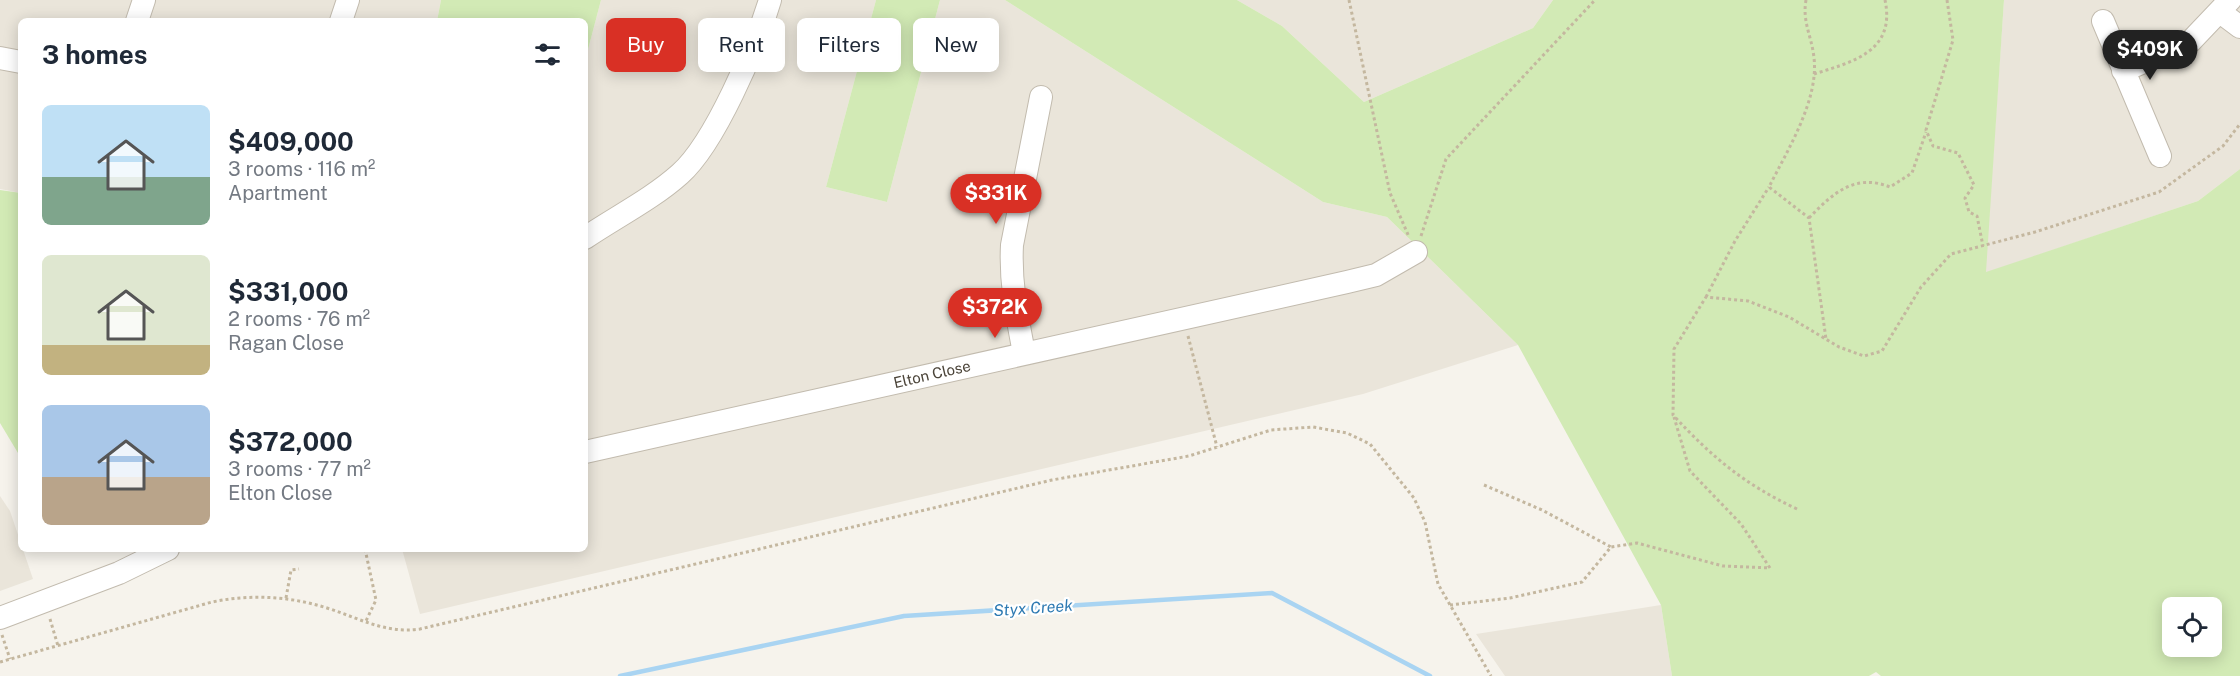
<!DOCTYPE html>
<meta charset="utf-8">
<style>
:root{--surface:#fff;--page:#f2f2f3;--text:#1f2937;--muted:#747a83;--accent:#d93025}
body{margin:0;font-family:"Public Sans",sans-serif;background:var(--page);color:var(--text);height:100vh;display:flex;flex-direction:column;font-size:22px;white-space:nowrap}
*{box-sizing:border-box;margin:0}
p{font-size:20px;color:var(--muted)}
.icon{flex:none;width:33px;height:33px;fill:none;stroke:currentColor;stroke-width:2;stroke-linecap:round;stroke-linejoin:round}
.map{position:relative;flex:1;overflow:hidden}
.panel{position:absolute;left:18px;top:18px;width:570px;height:534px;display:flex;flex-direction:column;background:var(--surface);border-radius:9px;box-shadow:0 3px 15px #0003}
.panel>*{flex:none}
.guide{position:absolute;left:606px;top:18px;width:570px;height:54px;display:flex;gap:12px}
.tools{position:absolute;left:2162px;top:597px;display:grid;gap:12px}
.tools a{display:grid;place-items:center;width:60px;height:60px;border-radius:9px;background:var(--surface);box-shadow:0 3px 15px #0003;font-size:30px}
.price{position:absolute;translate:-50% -51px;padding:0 14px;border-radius:21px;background:var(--accent);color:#fff;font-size:20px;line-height:39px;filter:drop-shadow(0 2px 3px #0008)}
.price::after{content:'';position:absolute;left:50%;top:36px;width:18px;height:14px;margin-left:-9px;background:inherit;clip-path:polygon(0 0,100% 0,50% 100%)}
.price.on{background:#222;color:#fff}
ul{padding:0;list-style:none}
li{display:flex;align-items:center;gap:18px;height:150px;padding:0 24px}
li span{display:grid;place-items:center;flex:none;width:168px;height:120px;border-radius:9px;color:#555}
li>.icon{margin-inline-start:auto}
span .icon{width:72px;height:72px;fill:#fffc;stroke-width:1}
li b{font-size:26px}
h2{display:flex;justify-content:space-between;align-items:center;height:72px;padding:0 24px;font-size:26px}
.pill{padding:0 21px;border-radius:9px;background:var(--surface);box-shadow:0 3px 15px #0003;font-size:21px;line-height:54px}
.pill.on{background:var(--accent);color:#fff}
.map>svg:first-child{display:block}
</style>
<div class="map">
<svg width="2240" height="676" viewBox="0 0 2240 676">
<rect width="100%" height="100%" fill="#f6f3ec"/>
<path fill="#eae5da" d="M0,0H441L437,21H21V193L0,189Z
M601,0H876L826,187L887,202L940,0H1005L1323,202L1387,217L1518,345L1363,394L420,614L402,549H585V61Z
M1237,0H1553L1533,28L1364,102L1282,26Z
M2004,0H2240V169L2198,201L1985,273Z
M0,496L10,511L33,579L0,591Z
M1661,605L1672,676H1505L1476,634Z"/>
<path fill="#d2eab5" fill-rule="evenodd" d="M441,0H601L585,61V21H437Z
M876,0H940L887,202L826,187Z
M1005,0H1237L1282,26L1364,102L1533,28L1553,0H2004L1986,272L2198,201L2240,169V676H1881L1876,672L1869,676H1672L1661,605L1518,345L1387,217L1323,202ZM2172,608H2211V646H2172Z
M0,190L21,193V458L0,423Z"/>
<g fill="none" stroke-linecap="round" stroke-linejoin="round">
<path stroke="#a9d4f2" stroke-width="4.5" d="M620,676L904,616L1272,593L1430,676"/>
<defs>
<path id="minor" d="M2220,12L2240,27
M137,21L144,0
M341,21L348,0
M2103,21L2160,156
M0,58L21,62
M2123,71L2190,42L2230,0
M585,238C616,217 652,199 680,174C715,143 756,46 770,0
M1024,353C1017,316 1010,283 1012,245L1041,97
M585,452L1347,282L1376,275L1416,252
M0,618L119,573L168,549"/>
</defs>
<use href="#minor" stroke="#c2bbae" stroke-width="24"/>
<path stroke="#c4b79f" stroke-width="3" stroke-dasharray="3 3" stroke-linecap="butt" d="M1349,0L1390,193L1409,237
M1806,0C1802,22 1812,37 1814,58C1819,100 1787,151 1769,187L1809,218L1826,339
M1947,0L1953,40L1926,130L1933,146L1958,153L1974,185L1965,198L1969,212L1977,216L1983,246
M1814,74C1852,62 1896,52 1885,0
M1809,218C1833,193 1855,173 1890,187L1912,173L1926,132
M1421,236L1446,159L1595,0
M1706,297L1735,241L1769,187
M1188,336L1217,447
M1484,485L1542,510L1611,547
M1797,509C1744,484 1713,458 1673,415L1674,349L1706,297L1748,301L1789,317L1839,347L1864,356L1882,351L1921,287L1951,254L2035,232L2159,192L2223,146L2240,124
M365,549L376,600L365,623
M286,598L291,570L299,569
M1450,605L1510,598L1582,582L1611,547L1637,543L1723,566L1770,568L1741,524L1690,471L1674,417
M50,619L58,646
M2,635L10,659
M0,662L212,602C251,594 289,596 327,608C359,618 385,634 420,629L1052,480L1189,456L1271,430L1313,427L1347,433L1370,444L1414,498L1425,522L1438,584L1491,676"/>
<use href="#minor" stroke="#fff" stroke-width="22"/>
</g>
<g text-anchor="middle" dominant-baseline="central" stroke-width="4.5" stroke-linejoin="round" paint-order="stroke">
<g font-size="15" fill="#4b4439" stroke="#fff">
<text transform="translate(932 374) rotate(-13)">Elton Close</text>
</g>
<g font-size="16" font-style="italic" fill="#2e7ab2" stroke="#fff">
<text transform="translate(1033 608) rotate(-4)">Styx Creek</text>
</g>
</g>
</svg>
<div class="tools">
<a><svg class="icon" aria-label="locate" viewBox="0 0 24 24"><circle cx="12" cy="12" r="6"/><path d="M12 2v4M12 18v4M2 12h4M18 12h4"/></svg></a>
</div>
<b class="price on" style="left:2150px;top:81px">$409K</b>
<b class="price" style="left:996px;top:225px">$331K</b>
<b class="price" style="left:995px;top:339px">$372K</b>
<div class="guide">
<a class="pill on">Buy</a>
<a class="pill">Rent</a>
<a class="pill">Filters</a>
<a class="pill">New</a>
</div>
<section class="panel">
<h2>3 homes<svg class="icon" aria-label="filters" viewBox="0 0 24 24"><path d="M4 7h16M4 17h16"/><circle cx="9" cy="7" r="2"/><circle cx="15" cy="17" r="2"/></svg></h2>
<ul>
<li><span style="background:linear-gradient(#bfe0f5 60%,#7fa58c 0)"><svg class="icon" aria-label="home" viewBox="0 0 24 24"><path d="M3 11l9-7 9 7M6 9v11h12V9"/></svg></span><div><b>$409,000</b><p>3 rooms · 116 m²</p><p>Apartment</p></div></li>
<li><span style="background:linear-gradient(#dfe7d0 75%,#c2b280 0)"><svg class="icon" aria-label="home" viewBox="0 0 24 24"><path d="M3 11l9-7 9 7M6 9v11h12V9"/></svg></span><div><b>$331,000</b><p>2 rooms · 76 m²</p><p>Ragan Close</p></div></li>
<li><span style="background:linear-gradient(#a9c7e8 60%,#b9a48a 0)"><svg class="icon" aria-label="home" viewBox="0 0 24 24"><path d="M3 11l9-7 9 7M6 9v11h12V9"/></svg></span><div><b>$372,000</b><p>3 rooms · 77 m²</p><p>Elton Close</p></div></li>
</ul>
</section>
</div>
